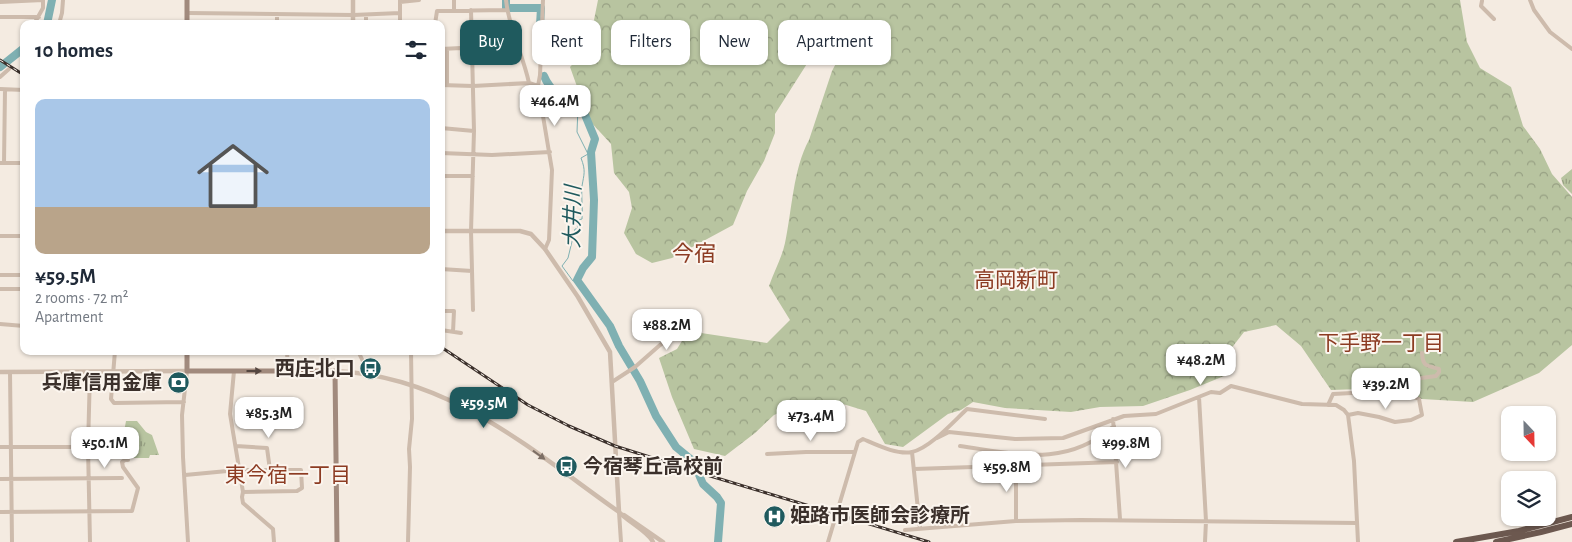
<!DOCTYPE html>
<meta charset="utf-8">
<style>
:root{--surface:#fff;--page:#f6f6f7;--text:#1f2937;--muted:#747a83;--line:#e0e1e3;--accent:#1f5a5e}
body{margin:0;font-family:"Alegreya Sans","Noto Sans JP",sans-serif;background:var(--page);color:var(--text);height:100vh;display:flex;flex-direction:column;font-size:19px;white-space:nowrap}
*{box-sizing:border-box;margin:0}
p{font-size:16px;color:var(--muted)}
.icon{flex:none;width:28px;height:28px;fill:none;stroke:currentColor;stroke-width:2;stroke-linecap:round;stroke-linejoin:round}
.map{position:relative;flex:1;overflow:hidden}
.sheet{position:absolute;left:20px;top:20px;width:425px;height:335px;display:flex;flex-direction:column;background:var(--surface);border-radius:10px;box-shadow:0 1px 4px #0004}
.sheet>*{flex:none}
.banner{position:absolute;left:460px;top:20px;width:475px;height:45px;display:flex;gap:10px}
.needle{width:32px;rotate:158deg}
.buttons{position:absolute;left:1501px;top:406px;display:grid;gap:10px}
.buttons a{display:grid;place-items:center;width:55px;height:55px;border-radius:10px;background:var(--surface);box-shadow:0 1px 4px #0004;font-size:25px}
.price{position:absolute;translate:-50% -42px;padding:0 11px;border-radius:10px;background:#fff;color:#222;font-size:16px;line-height:32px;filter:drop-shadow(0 1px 2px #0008)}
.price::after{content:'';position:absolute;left:50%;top:30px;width:15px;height:11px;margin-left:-8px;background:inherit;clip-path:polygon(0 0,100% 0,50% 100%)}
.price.selected{background:var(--accent);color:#fff}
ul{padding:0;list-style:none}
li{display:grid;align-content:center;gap:10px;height:265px;padding:0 15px}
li+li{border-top:1px solid var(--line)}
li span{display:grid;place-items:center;height:155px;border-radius:10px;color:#555}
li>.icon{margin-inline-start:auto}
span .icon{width:90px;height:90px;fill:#fffc;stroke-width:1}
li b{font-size:21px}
h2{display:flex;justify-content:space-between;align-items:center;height:60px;padding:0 15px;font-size:21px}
.pill{padding:0 18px;border-radius:10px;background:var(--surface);box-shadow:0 1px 4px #0004;font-size:18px;line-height:45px}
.pill.selected{background:var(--accent);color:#fff}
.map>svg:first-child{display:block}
</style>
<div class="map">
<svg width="1572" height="542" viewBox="0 0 1572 542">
<defs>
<pattern id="forest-crowns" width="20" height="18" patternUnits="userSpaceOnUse" patternTransform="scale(1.25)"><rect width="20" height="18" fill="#b8c4a0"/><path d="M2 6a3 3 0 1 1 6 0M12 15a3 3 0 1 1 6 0" fill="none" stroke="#97a083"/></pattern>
<pattern id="park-tufts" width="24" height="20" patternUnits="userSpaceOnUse" patternTransform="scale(1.25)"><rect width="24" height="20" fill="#b8c4a0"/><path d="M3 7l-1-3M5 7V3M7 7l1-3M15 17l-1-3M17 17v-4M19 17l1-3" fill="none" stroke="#97a083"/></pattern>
</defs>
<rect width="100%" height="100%" fill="#f4ebe1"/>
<path fill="url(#forest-crowns)" d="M598,0H1460L1467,42L1480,68L1511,87L1523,126L1540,149L1552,174L1572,197V345L1539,373L1473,402L1422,399L1361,389L1331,390L1301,346L1276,325L1244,332L1230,350L1224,376L1190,390L1143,406L1100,407L1071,412L1005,408L973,402L961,410L948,414L903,447L885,444L866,411L843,404L826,428L800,404L774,415L755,433L725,456L694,449L672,397L659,358L677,349L688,331L767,343L790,320L769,286C774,272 782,257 785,243C792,211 793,169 809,140L832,71L849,38L831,26L775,114V133L764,161L747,191L733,225L672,258L652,263L636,254L624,233L632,208L629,192L614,173L611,144L589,120L570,67L584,52L593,25Z"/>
<path fill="url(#park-tufts)" d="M1572,169V194L1563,185L1561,178Z
M126,421H137L146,432L152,435L159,455H150L149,458H119C117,445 124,435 126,421Z"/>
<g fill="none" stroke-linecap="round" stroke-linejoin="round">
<path stroke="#7fb0b2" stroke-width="1" d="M573,281L562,266L568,258L575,229H578V220L582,219C583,209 581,196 582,186C584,174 586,171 581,158L588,154L577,132L578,107"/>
<path stroke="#7fb0b2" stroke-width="8" d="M506,0V8H541L538,59
M47,24L52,0
M0,67L24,48
M544,76C549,89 568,107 582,108L583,110L595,139L591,152L594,200L592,257L583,268L577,280L610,326L619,346L640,381L656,416L676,447L693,461L703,484L717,497L721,503L718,542"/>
<path stroke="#cdbbac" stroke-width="4" d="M506,0C509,29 523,55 529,83
M543,0L540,75L538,86L552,170L549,240L545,249
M1530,0L1534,10L1550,32L1572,49
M1482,1L1481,6L1494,19
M0,2L43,0
M400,2L419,0
M471,10L474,131L471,231L473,310
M454,11V0
M187,13L353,15L400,13
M0,17H39
M120,22V24
M34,24L43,8V0
M59,24L62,13L63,0
M277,24V14
M366,24V15
M400,24V0
M435,24L437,11L507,10
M441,49L461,48L520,49
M447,50V85
M0,77L9,69
M441,85L473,86L529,83L538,86
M0,89L24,90
M441,128L474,131
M441,153L492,155L550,152
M0,163H24
M4,163L5,90
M441,176H473
M0,236H24
M441,269L472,271
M0,275H24
M0,289H24
M441,311H454L453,332
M0,324L24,326
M441,330L461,333
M115,351L111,399L114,403L184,402
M287,351L288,371
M358,351L369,374
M187,371L182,415L183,457L188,542
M234,371L230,414L243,492L242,497L243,503L273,529L274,542
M10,372L12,542
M90,372L88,447L90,542
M612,382L635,367L660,345L691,325
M1199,397L1206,521L1205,542
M1328,405L1333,394L1371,392L1400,381L1436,376L1439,372V369C1426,365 1423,367 1422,353
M1348,415L1358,413L1379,417L1395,422L1411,420L1422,415L1419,399L1406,394H1400
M1113,419L1120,519
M937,438L949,432L1015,439L1063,438L1124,416L1156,414L1211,392L1220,393L1231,386L1302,404L1336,405L1344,410L1348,415L1354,461L1358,542
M236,446L267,448L270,470
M960,446C1017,454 1066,468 1114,426
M0,447H88
M912,452L920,529
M767,454L806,452H855
M1016,465V521
M914,469L1117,462
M185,475L238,470H301L302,488L297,491L243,492
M0,479L122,478
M0,512L132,511L138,488L123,467L122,462L125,460H128
M619,512L621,542
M905,530L1016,521L1081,520L1357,523
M408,542L410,467L409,449L412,419L411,351
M828,542L858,442L863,439C877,445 897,455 912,452C930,448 953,422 967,409L1045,419"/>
<path stroke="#cdbbac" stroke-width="4.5" d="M353,0V24
M441,231H520L531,234L545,249L578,297L610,352L619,512
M335,371C449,376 530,449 619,512C627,521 649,532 653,542
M0,372L187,371
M624,515L663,542"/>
<path stroke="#a18a7d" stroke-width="5" d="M187,0V24
M187,351V371H335L337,542"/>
<path stroke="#6c584f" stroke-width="6" d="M1456,542L1519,531L1572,517
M1496,542L1541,532L1572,524"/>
<defs>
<path id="rail" d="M0,60L24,75
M441,347L528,405L569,426L615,446L707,475L929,542"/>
</defs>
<use href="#rail" stroke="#3b302b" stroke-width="3"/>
<use href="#rail" stroke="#fbf5ee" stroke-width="1" stroke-dasharray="4" stroke-linecap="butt"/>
</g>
<defs><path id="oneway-solid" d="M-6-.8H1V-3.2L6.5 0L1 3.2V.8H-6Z" transform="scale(1.25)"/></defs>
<use fill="#544640" href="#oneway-solid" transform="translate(254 371)"/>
<use fill="#7d6f65" href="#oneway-solid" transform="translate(539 455) rotate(36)"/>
<defs>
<symbol id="bus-disc" viewBox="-11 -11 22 22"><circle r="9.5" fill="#1f5a5e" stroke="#fbf5ee"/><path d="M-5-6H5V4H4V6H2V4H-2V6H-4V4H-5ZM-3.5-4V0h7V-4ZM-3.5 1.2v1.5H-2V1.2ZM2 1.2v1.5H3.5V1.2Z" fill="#fff"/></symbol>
<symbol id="bank-disc" viewBox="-11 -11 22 22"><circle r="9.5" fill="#1f5a5e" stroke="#fbf5ee"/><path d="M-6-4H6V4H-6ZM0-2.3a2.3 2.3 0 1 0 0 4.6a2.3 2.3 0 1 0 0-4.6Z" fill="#fff"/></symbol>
<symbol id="hospital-disc" viewBox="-11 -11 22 22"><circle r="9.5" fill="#1f5a5e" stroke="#fbf5ee"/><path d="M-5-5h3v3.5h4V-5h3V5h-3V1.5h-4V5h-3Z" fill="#fff"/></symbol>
</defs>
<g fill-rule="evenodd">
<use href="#bus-disc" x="358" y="356" width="25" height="25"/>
<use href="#bank-disc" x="166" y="370" width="25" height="25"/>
<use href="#bus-disc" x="554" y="454" width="25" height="25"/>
<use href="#hospital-disc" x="762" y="504" width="25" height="25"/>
</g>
<g text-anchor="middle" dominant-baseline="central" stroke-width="4" stroke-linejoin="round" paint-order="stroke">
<g font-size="20" font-weight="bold" fill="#3b302b" stroke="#fbf5ee" text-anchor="end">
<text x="355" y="369">西庄北口</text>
<text x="162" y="383">兵庫信用金庫</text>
<text x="583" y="467" text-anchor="start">今宿琴丘高校前</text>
<text x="790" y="516" text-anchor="start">姫路市医師会診療所</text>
</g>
<g font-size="21" font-style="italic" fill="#1f5a5e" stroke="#fbf5ee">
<text transform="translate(573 217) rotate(-89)">大井川</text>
</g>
<g font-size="21" fill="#8c3b22" stroke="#fbf5ee">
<text x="1016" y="280">高岡新町</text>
<text x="1381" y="343">下手野一丁目</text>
<text x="288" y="475">東今宿一丁目</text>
</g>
<g font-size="22" fill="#8c3b22" stroke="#fbf5ee">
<text x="694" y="254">今宿</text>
</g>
</g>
</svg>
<div class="buttons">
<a><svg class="needle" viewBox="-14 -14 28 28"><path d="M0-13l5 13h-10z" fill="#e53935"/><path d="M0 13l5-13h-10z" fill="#747a83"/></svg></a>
<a><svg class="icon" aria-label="layers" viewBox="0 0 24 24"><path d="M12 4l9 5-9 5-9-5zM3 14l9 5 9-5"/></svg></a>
</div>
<b class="price" style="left:555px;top:127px">¥46.4M</b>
<b class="price" style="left:667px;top:351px">¥88.2M</b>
<b class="price" style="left:1201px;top:386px">¥48.2M</b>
<b class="price" style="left:1386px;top:410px">¥39.2M</b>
<b class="price selected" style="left:484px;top:429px">¥59.5M</b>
<b class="price" style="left:269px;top:439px">¥85.3M</b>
<b class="price" style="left:811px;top:442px">¥73.4M</b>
<b class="price" style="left:105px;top:469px">¥50.1M</b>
<b class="price" style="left:1126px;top:469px">¥99.8M</b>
<b class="price" style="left:1007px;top:493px">¥59.8M</b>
<div class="banner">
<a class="pill selected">Buy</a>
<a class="pill">Rent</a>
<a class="pill">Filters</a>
<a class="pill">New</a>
<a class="pill">Apartment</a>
</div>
<section class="sheet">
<h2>10 homes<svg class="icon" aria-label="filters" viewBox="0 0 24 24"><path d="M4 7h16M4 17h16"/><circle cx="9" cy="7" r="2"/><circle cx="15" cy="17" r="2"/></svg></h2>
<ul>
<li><span style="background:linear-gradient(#a9c7e8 70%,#b9a48a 0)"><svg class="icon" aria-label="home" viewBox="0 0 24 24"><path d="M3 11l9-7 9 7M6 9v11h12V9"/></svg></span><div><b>¥59.5M</b><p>2 rooms · 72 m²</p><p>Apartment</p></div></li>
</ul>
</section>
</div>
